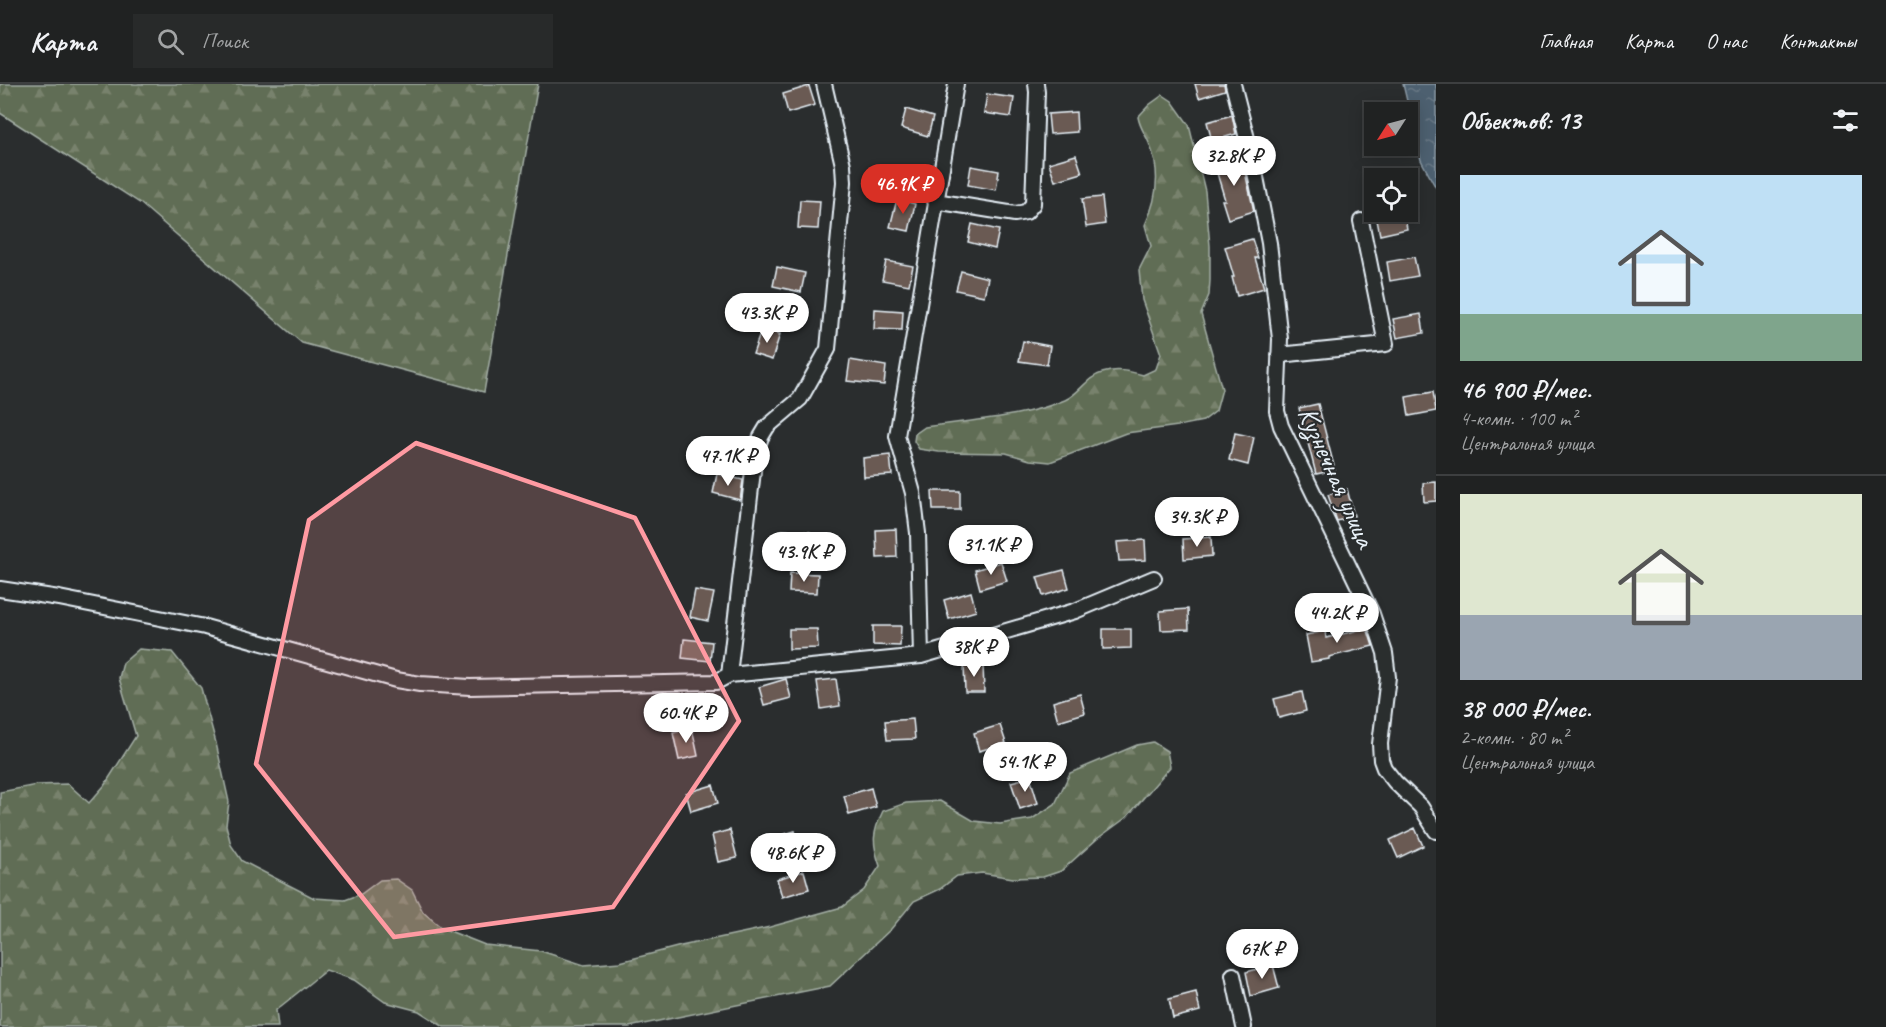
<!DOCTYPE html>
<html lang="ru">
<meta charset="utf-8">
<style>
:root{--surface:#202222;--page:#282a2a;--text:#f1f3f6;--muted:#a2a4a5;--line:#3d3f40;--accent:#d93025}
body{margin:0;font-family:Caveat,sans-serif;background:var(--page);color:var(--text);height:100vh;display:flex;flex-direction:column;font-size:22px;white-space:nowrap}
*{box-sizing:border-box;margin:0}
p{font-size:20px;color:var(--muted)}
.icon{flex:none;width:33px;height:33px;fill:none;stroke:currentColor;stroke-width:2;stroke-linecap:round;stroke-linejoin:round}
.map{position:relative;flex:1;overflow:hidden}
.details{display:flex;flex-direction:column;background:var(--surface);width:450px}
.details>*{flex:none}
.needle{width:39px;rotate:234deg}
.buttons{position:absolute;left:1364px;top:18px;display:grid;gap:12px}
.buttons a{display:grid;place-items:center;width:54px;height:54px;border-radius:0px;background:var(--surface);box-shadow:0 3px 15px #0003,0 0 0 2px var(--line);font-size:30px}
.price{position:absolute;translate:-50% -51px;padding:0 14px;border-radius:21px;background:#fff;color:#222;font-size:20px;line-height:39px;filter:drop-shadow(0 2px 3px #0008)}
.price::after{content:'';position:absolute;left:50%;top:36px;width:18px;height:14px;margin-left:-9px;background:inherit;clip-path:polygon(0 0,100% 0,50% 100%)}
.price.active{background:var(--accent);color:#fff}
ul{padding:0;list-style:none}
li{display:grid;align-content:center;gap:12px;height:318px;padding:0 24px}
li+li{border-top:2px solid var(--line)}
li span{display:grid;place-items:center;height:186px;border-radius:0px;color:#555}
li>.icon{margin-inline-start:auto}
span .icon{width:108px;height:108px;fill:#fffc;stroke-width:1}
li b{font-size:26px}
h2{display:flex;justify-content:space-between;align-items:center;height:72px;padding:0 24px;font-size:26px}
header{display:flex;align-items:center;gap:36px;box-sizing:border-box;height:84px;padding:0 30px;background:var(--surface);border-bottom:2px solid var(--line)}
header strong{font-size:28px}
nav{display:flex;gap:33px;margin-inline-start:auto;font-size:21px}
.search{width:420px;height:54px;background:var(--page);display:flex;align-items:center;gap:15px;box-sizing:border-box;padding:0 21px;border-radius:0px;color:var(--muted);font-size:22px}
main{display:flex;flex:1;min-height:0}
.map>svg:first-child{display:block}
</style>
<header>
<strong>Карта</strong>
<div class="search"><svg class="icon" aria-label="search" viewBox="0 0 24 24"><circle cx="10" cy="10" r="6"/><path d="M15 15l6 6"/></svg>Поиск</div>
<nav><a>Главная</a><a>Карта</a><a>О нас</a><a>Контакты</a></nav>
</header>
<main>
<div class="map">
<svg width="1436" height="943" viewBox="0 0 1436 943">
<defs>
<pattern id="forest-firs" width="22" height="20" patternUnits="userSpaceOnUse" patternTransform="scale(1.5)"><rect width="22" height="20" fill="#616d54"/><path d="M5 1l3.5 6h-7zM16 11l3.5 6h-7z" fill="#78826d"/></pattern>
<pattern id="water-ripples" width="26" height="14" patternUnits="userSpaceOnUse" patternTransform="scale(1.5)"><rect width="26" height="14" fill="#4d606f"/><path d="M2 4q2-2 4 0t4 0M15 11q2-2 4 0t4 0" fill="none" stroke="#677784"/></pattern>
</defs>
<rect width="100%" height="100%" fill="#2a2d2e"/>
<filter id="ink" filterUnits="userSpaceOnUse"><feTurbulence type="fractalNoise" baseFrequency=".0167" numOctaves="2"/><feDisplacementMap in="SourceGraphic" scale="12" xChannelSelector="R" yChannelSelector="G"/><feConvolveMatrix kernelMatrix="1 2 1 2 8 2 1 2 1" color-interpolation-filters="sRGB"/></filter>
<g filter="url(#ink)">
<path fill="url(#forest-firs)" stroke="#a4afa6" stroke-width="1.5" d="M0,0H538L484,308L302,259L140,119L0,29Z
M1163,11L1172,17L1189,41L1205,107L1210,162V196L1209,211L1201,230L1222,305L1216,327L1203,337L1178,342L1126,349L1050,378L1030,376L1006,369L939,368L919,365L914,357L915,350L925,343C970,336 1023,334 1065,316C1079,310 1087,293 1102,289C1116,284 1129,287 1143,291L1156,285L1161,270L1142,216L1139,186L1151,162L1145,141C1158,114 1161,87 1149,59C1145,49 1140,44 1138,33L1149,21Z
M139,565L172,568L201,604L216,659L229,718L226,741L231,761L242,777L314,814L345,816L361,810L380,796L396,795L412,806L423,828L442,844L485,861L541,867L584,881L620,878L681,862L770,843L842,823L864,806L880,782C872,759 872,749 883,727L906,719L940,717L974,737L1000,740L1032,735L1055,720L1070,689L1137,661L1153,658L1167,667L1170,683L1127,733L1097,755L1061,787L1043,793L1013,794L982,789L957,792L940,805L914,817L891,845L830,902L629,943H444L419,927L385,918L354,896L326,886L276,926L278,943H0V708L37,701L68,700L89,719L104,702L136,652L119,594L123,579Z"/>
<path fill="url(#water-ripples)" stroke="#8b9aa6" stroke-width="1.5" d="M1403,0H1436V104L1421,76Z"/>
<path fill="#6a5a52" stroke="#e8f1f8" stroke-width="1.5" d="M1195,0H1224L1225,6L1199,14Z
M809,2L815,21L788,29L783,10Z
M987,10L1014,14L1011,33L984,29Z
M906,25L933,33L928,52L901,44Z
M1076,28L1077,48L1050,50L1048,30Z
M1232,31L1236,50L1212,57L1207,38Z
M1076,71L1082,89L1055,97L1049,79Z
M1241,71L1254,127L1228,135L1222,116H1225L1214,79Z
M971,82L999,87L996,106L968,101Z
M1102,113L1105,140L1086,143L1082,115Z
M897,115L915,120L909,147L890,143Z
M800,116L820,117L818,145L798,144Z
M1398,128H1404L1407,145L1380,151L1376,131Z
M972,140L999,146L995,165L968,158Z
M1252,155L1258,174H1255L1264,204L1237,212L1232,193H1234L1225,163Z
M1414,173L1418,192L1390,197L1387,178Z
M886,177L913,182L909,201L882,196Z
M777,183L805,189L801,208L773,202Z
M961,187L988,194L984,212L956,206Z
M875,225L903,227L902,246L874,245Z
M1421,230L1424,249L1397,254L1393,235Z
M762,244L780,250L772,276L753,270Z
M1023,257L1050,262L1047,281L1019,277Z
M850,276L886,282L884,301L847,297Z
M1433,308L1436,327L1409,332L1406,313Z
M1318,320L1335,386L1316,390L1299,324Z
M1235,349L1254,353L1248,381L1229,376Z
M890,371L892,391L864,393L863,374Z
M717,390L743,396L740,416L713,409Z
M1436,398V417L1424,418L1423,399Z
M1347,405L1354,432L1337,437L1328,411Z
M932,407H960V426H933Z
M896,445L897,473L877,474L876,446Z
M782,446L810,448L809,468L781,466Z
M1211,453L1212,472L1184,475L1183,455Z
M1145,456L1146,476L1119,477L1117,458Z
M1001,478L1007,497L980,505L975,486Z
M1064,486L1069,504L1043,512L1037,493Z
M790,489L818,490L817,509L789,508Z
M695,506L714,509L708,537L690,533Z
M971,508L976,527L949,535L944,516Z
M1188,525L1189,545L1161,546L1160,527Z
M873,542H901L900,562L873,561Z
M1367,544L1373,562L1329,573V575L1311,578L1306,551L1325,547L1326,554Z
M789,545H817L818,564L789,565Z
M1103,545H1131V564L1103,565Z
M684,555L712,558L710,577L682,574Z
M964,580H983L984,608H965Z
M786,595L791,614L764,621L759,603Z
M836,595L840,622L821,625L817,597Z
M1302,608L1306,627L1279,634L1274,615Z
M1080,610L1085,629L1058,637L1053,618Z
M913,635L915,655L887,656L885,637Z
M1000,641L1006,659L979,667L974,649Z
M692,644L698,672L679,676L673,649Z
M1030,693L1038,719L1020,725L1011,698Z
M713,701L718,719L691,727L686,709Z
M871,704L876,723L849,731L844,712Z
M1415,744L1423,762L1398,774L1390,756Z
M730,746L737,774L718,778L712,751Z
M795,747L801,766L774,774L768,755Z
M804,787L809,805L782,813L777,795Z
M1273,881L1279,904L1251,912L1246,888Z
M1196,908L1200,927L1173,934L1169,915Z"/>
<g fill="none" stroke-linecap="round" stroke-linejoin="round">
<defs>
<path id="street" d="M1233,0L1253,78L1269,159L1280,255L1277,327L1281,342L1372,530L1385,569L1388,593L1380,660L1381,676L1384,684L1395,698L1421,723L1436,747
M935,117L1015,130L1026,128L1033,120L1037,8L1036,0
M1279,271L1386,260L1361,137
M0,505L59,514L205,543L396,596L420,600L470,603L716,598L729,591L921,572L1075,527L1154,494
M921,572L918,449L913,409L897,352L956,0
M729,591L755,370L761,353L767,343L800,315L828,265L844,98L843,81L824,0
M1233,891L1244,943"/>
</defs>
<use href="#street" stroke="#e8f1f8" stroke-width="18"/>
<use href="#street" stroke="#2a2d2e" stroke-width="14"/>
</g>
</g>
<path fill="#ff9aa2" fill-opacity="0.2" stroke="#ff9aa2" stroke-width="4.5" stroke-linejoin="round" d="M416,359L635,434L739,637L613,823L394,853L256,680L309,436Z"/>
<g text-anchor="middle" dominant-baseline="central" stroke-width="4.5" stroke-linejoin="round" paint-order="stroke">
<g font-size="28" fill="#e8f1f8" stroke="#2a2d2e">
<text transform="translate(1337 393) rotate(66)">Кузнечная улица</text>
</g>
</g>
</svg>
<div class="buttons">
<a><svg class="needle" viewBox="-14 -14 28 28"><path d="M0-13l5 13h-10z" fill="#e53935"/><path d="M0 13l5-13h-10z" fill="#a2a4a5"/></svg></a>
<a><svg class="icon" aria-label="locate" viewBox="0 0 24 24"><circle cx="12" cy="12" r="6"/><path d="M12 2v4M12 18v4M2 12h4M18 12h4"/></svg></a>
</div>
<b class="price" style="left:1234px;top:103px">32.8K ₽</b>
<b class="price active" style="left:903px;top:131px">46.9K ₽</b>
<b class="price" style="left:767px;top:260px">43.3K ₽</b>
<b class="price" style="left:728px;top:403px">47.1K ₽</b>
<b class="price" style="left:1197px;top:464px">34.3K ₽</b>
<b class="price" style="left:991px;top:492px">31.1K ₽</b>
<b class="price" style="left:804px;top:499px">43.9K ₽</b>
<b class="price" style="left:1337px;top:560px">44.2K ₽</b>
<b class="price" style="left:974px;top:594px">38K ₽</b>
<b class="price" style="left:686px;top:660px">60.4K ₽</b>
<b class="price" style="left:1025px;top:709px">54.1K ₽</b>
<b class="price" style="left:793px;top:800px">48.6K ₽</b>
<b class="price" style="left:1262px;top:896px">67K ₽</b>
</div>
<section class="details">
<h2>Объектов: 13<svg class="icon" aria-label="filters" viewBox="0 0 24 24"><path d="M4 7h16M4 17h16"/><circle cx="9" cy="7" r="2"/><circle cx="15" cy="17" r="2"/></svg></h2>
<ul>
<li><span style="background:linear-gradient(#bfe0f5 75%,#7fa58c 0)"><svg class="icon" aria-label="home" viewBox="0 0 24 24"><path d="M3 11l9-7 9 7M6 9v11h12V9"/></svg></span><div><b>46 900 ₽/мес.</b><p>4-комн. · 100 m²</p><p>Центральная улица</p></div></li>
<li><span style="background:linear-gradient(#dfe7d0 65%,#9aa5b1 0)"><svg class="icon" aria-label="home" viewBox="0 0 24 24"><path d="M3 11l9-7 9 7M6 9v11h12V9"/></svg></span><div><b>38 000 ₽/мес.</b><p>2-комн. · 80 m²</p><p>Центральная улица</p></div></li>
</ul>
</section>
</main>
